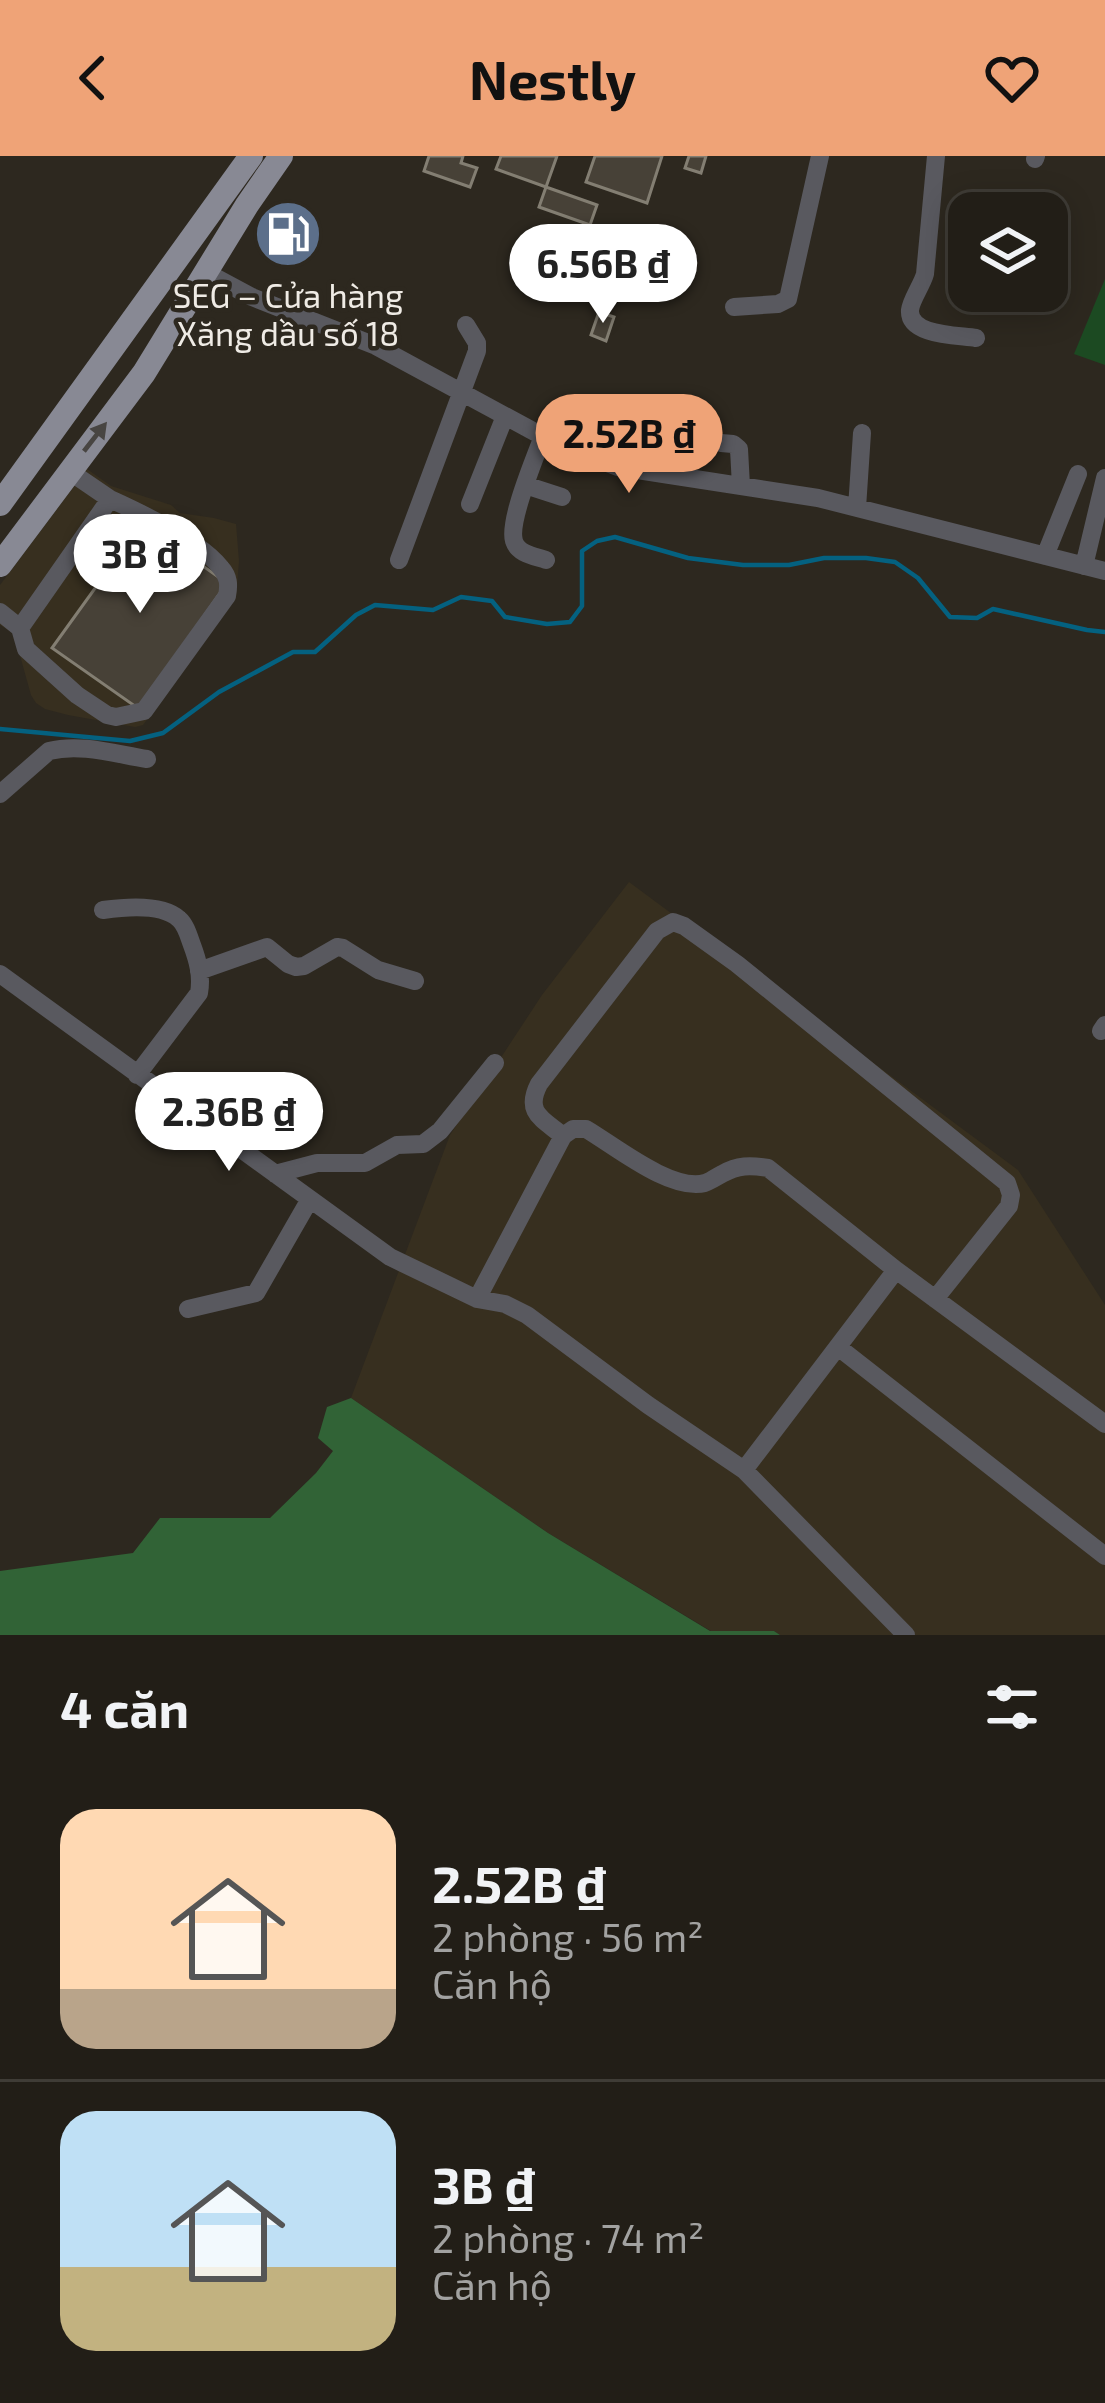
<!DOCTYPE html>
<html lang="vi">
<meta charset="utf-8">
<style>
:root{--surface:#221e17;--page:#2e2b24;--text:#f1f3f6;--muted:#a2a2a1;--line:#3f3c36;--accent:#efa377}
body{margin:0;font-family:"Exo 2",sans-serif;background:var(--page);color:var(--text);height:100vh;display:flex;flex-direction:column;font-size:45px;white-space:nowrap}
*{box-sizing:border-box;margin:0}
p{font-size:39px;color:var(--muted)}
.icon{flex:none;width:66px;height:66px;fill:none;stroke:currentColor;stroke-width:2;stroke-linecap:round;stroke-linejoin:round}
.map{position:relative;height:1479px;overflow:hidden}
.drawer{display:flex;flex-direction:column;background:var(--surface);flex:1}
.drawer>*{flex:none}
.tools{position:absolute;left:948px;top:36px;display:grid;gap:24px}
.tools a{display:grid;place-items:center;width:120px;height:120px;border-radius:24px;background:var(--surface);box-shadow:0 6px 30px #0003,0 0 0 3px var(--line);font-size:60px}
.price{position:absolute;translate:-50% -102px;padding:0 27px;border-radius:42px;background:#fff;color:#222;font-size:39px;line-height:78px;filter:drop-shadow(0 3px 6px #0008)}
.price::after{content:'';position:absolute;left:50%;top:72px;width:36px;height:27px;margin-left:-18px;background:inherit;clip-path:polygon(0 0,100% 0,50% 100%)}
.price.current{background:var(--accent);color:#111}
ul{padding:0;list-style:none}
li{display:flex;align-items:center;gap:36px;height:300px;padding:0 60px}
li+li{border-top:3px solid var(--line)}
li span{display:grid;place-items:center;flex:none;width:336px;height:240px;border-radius:36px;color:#555}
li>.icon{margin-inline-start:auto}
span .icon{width:144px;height:144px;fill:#fffc;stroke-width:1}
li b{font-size:51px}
h2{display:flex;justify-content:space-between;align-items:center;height:144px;padding:0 60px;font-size:51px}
header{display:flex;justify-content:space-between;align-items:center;height:156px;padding:0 60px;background:var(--accent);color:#111;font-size:54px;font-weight:700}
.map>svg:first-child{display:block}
</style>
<header><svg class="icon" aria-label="back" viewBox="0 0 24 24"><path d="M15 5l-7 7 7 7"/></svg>Nestly<svg class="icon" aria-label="heart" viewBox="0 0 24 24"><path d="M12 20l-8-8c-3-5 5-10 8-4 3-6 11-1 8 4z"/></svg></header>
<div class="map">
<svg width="1105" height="1479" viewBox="0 0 1105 1479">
<rect width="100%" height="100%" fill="#2d281f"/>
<path fill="#372f1f" d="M87,313L111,330L171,349L180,357L214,362L236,368L239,405L236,442L143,569L135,571L68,559L45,553L36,547L31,539L14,478L0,469V429Z
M629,726L1018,1014L1105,1149V1479H780L774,1475H711L548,1377L351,1242L450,979L542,839Z"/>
<path fill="#1c4a22" d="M1105,123V209L1074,198Z"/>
<path fill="#316336" d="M351,1242L548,1377L710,1475H774L780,1479H0V1415L133,1397L160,1362H270L316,1317L333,1295L318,1282L327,1251Z"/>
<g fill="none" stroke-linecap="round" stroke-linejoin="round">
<path stroke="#046180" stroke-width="4.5" d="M0,573L130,585L163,577L219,536L293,496H315L356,459L375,449L433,454L461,441L492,445L505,461L547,468L570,466L582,450V395L597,385L615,381L688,402L743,409H789L824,402H866L895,406L918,422L950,461L977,462L993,453L1087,474L1105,476"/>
</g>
<path fill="#474137" stroke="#837e72" stroke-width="3" d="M429,0H463L461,7L477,12L470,31L424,15Z
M501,0H557L546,31L496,13Z
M595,0H662L647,47L586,26Z
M689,0H706L701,17L685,12Z
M546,31L597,49L590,69L539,51Z
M556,82L569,86L562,103L550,98Z
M599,156L614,161L606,185L591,179Z
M142,367L227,427L139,553L52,492Z"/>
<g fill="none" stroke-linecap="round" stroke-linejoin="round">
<path stroke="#59595f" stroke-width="18" d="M936,0L925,118C922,129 911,144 910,154C908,180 958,179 976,182
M1035,3L1036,0
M207,117L252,141L376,190L555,287L618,311L818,342L1105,415
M734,151L778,148L788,143L820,0
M543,280C535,302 508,365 514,385C518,398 534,400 546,404
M721,287L733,288L739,293L741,330
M560,290C571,273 582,260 600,251
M525,329L562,341
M470,348L505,260
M857,352L862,277
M1045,400L1078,318
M399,404L477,195V187L466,169
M1084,410L1105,322
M0,456L20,472L110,343L69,315
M20,472L26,493L77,539L107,559L116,561L144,555L227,440C229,429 229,421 221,412C201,386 141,357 110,343
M0,638L49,595C81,587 115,598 147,603
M103,754C124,751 162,747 179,763C186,769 189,781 192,789C198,805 202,820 199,837L137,919
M199,815L267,791L288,808L296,811L304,810L337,791L343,792L378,814L415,825
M0,818L390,1101L477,1143L505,1148L527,1159L648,1249L744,1314L906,1479
M1101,875L1105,869
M563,980C543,963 524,957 539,928L657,775L673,766L684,770L737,808L1007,1027L1011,1039L1009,1050L935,1143
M275,1018L317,1007H365L397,989L423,988L440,975L495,907
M477,1143L563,980L573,973H586C615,990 671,1036 705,1027C707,1027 720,1019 722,1018C738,1009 750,1009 768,1012L896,1114L1105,1268
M188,1153L256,1137L310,1043
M838,1191L1105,1400
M744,1314L896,1114"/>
<path stroke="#888994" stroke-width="24" d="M0,348L251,0
M0,409L144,217L247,49L281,0"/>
</g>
<defs><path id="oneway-solid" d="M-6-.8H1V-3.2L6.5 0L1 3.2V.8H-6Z" transform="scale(3)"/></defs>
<use fill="#484542" href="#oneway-solid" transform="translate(95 281) rotate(-52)"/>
<defs>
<symbol id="fuel-disc" viewBox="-11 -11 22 22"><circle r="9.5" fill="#5c6f8a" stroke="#2d281f"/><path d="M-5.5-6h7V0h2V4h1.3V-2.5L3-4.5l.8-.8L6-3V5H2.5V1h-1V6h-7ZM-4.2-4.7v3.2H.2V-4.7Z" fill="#fff"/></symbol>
</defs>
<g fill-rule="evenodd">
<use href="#fuel-disc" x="250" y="40" width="76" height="76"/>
</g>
<g text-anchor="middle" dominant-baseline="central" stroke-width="9" stroke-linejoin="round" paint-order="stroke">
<g font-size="33" fill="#efebe5" stroke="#2d281f">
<text x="288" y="139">SEG – Cửa hàng<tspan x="288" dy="38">Xăng dầu số 18</tspan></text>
</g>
</g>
</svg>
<div class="tools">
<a><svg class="icon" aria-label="layers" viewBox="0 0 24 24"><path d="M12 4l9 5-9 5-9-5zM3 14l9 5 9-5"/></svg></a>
</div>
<b class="price" style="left:603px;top:170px">6.56B ₫</b>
<b class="price current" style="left:629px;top:340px">2.52B ₫</b>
<b class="price" style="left:140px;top:460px">3B ₫</b>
<b class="price" style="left:229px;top:1018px">2.36B ₫</b>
</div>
<section class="drawer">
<h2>4 căn<svg class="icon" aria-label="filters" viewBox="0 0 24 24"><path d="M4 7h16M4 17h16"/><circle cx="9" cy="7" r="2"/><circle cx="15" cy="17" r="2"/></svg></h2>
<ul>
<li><span style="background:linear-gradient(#ffd9b3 75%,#b9a48a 0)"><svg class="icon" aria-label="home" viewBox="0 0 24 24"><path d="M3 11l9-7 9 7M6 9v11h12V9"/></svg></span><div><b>2.52B ₫</b><p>2 phòng · 56 m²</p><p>Căn hộ</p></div></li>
<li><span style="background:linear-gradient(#bfe0f5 65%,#c2b280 0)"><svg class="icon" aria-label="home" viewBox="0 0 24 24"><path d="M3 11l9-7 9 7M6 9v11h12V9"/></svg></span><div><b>3B ₫</b><p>2 phòng · 74 m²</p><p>Căn hộ</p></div></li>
</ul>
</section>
